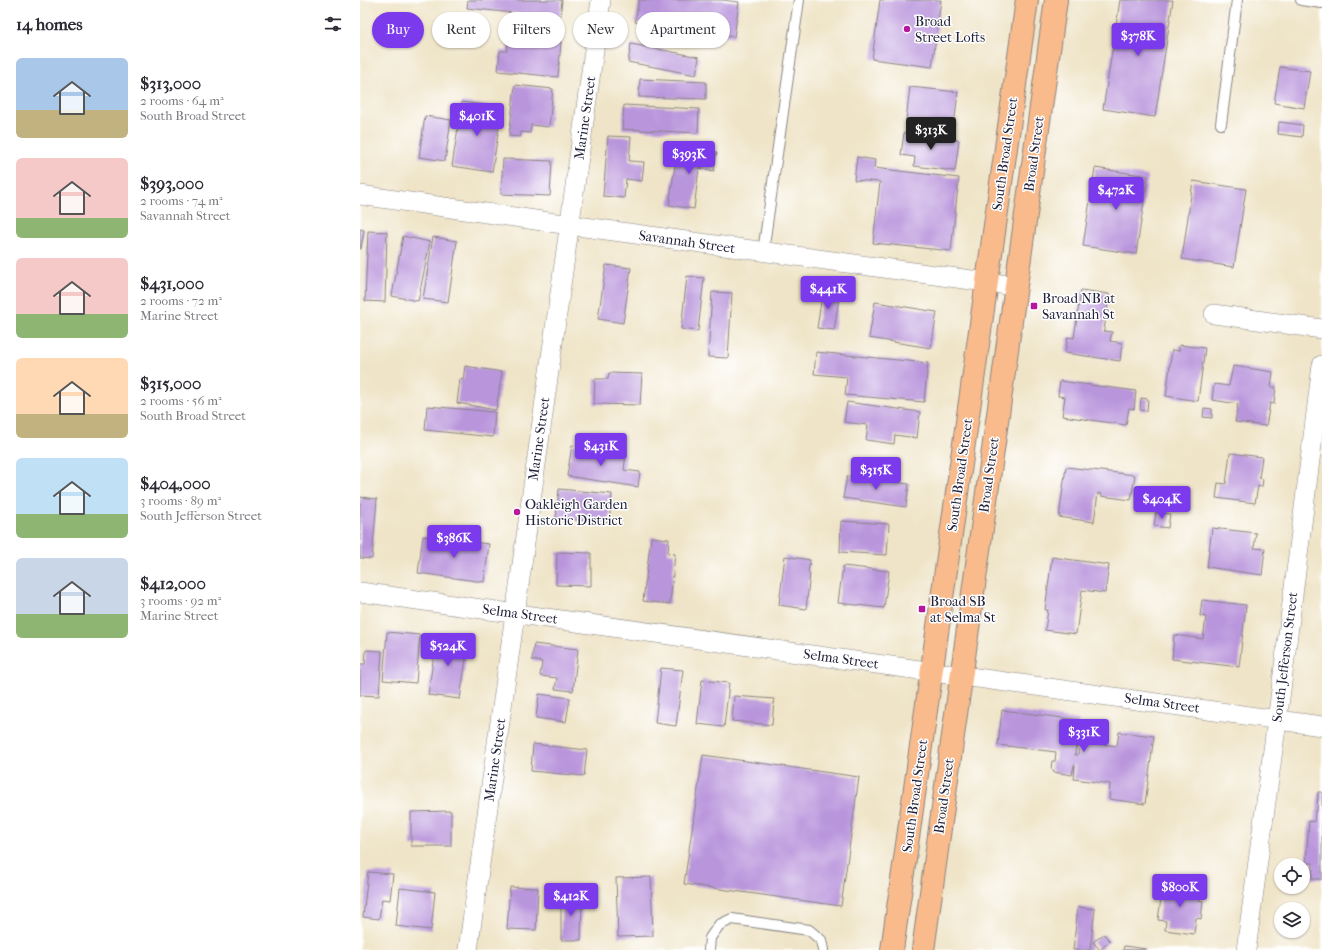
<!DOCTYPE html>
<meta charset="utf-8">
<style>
:root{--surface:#fff;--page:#f7f7f7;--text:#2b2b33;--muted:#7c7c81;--accent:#7c3aed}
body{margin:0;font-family:"IM FELL French Canon",serif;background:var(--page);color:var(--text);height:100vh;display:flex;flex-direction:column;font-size:15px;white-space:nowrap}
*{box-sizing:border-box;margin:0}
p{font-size:13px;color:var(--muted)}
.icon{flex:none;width:22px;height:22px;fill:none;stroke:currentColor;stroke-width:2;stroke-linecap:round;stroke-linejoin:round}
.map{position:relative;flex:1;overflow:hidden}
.side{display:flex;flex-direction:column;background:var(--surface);width:360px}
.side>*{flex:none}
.guide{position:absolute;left:12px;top:12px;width:380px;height:36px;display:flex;gap:8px}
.buttons{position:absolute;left:914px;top:858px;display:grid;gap:8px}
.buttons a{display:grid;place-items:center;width:36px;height:36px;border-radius:50%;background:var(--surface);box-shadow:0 1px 3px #0004;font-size:20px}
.price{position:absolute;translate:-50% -34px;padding:0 9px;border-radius:4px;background:var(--accent);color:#fff;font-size:13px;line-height:26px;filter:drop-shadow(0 1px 2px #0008)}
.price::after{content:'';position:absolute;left:50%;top:24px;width:12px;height:9px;margin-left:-6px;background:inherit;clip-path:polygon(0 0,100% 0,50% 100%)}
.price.on{background:#222;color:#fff}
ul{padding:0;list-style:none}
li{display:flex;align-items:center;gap:12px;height:100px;padding:0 16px}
li span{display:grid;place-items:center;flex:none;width:112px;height:80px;border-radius:6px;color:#555}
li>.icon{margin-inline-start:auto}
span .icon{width:48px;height:48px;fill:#fffc;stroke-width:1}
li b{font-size:17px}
h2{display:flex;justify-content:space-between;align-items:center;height:48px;padding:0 16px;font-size:17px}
.pill{padding:0 14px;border-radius:18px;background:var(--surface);box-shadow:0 1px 3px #0004;font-size:14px;line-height:36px}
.pill.on{background:var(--accent);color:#fff}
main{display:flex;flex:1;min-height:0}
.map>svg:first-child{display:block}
</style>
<main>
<section class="side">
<h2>14 homes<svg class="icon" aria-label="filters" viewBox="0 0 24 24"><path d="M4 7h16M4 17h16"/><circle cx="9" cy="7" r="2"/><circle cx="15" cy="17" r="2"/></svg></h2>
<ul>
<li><span style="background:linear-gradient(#a9c7e8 65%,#c2b280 0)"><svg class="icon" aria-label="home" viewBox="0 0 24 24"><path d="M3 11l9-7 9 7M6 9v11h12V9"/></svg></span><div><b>$313,000</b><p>2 rooms · 64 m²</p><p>South Broad Street</p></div></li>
<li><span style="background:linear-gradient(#f6c9c9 75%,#8fb573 0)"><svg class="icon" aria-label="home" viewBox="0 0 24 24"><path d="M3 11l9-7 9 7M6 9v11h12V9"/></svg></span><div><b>$393,000</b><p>2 rooms · 74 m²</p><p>Savannah Street</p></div></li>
<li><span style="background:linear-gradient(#f6c9c9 70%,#8fb573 0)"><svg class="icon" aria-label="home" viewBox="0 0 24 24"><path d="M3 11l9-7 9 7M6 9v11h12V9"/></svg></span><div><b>$431,000</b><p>2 rooms · 72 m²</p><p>Marine Street</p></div></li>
<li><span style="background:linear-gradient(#ffd9b3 70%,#c2b280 0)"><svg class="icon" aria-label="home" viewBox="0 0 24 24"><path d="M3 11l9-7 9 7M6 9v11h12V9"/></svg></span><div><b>$315,000</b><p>2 rooms · 56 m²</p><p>South Broad Street</p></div></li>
<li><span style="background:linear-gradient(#bfe0f5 70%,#8fb573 0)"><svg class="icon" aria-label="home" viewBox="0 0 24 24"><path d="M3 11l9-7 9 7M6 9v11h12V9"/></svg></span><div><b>$404,000</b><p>3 rooms · 89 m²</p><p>South Jefferson Street</p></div></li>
<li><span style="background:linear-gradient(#c9d6e8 70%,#8fb573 0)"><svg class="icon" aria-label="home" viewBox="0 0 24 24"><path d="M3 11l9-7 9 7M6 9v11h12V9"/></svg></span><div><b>$412,000</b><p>3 rooms · 92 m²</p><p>Marine Street</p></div></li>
</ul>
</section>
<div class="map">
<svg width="962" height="950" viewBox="0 0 962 950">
<rect width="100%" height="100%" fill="#fff"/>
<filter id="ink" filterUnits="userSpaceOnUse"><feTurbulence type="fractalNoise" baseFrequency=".025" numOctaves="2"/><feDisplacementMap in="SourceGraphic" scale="8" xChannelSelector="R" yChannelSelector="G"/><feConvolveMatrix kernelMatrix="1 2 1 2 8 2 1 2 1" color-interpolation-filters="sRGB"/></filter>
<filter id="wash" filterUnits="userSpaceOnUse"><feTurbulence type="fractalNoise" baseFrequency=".012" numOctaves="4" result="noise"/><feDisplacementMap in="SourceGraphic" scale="16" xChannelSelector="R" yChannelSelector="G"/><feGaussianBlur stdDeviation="0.9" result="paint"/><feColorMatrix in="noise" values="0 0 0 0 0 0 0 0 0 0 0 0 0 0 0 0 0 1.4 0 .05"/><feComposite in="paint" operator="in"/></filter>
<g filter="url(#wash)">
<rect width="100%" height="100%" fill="#efe4c7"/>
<g id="blocks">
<path fill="#b995dc" d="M108,0H202L200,18L107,8Z
M279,0H362L379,2L374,37L275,22Z
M520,0H581L572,67L512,59Z
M760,0H813L795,117L743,109Z
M149,37L201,42L198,77L138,71L140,51H147Z
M271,44L339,57L336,75L268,62Z
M920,67L950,71L944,108L914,103Z
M280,79L346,82V99L279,97Z
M155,85L193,89L189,127L171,125L170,133L161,132L160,137L149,136Z
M550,87L598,92L594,126L546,120Z
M102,102L142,108L132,172L92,166Z
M264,105L339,109L338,133L262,129Z
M65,116L91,120L85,161L59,157Z
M919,122L943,125L942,137L918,134Z
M544,133L599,140L595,171L554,166L555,157L541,155Z
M248,136L271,137L269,161L284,162L282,181L266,179L264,198L243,196Z
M318,146L357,152L354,171L339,168L334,209L309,205Z
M497,157L515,160L514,168L599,178L591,251L513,243L520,182L494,180Z
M143,159L192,161L190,196L141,194Z
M735,168L788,176L776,254L723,246Z
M833,181L886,189L874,267L822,259Z
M0,229L4,230L1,249H0Z
M8,231L27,232L25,302L5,301Z
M43,236L70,242L58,301L32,296Z
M73,237L97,241L88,302L63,299Z
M246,265L271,268L263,323L238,319Z
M327,276L344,278L338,331L321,329Z
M463,289L480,292L474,330L457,328Z
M721,290L749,294L744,331L752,332L750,341L762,343L760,361L705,353L708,337L714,338Z
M352,292L372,293L368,358L348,357Z
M515,302L577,312L571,348L509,338Z
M819,345L845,348L838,401L806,396L812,350L819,351Z
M456,352L568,363L564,402L485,395L487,377L454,374Z
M105,366L142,372L136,410L97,403L100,379L103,380Z
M873,366L913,372L911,387H916L914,404L910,403L906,426L875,422L878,404L852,400L854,384L869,386Z
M249,373L282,374L280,405L234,404L235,379H248Z
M700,381L776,391L774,409L769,408L766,425L702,416L705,397L698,396Z
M781,398L788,399L787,411L780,410Z
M487,402L560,412L557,438L535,435L534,444L506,440L508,425L484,422Z
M67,406L135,412L133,437L65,430Z
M844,408L852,409V418L843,417Z
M212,445L266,454L264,470L280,472L278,487L207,476Z
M870,453L902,457L899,478L903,479L902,487L898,486L895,503L856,498L858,483L866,484Z
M706,467L775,475L771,500L741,496L742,494L738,493L734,522L699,517Z
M487,476L549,484L546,507L483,498Z
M199,489L252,494L249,523L196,518Z
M0,497L17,499L12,559L0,558Z
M796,512L810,514L808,528L794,526Z
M481,521L529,524L527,555L480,552Z
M852,528L896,533L894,548L905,549L902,575L847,567Z
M63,536L129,544L124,582L58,573Z
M291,537L309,539L308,553L315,554L310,604L283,601Z
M197,552L231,553V586L196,585Z
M425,556L450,560L448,573H450L446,609L419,605Z
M692,557L749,565L745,593L722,590L716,634L685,630L688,610H685Z
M483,566L529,571L524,608L478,603Z
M842,600L886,605L879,667L812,659L814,635L843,639L846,617L840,616Z
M27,632L60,635L56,683L23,680Z
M77,634L109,639L100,699L68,695Z
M174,644L218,649L213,691L195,689L197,678L180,676L182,662L172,660Z
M6,650L22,651L19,696L0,695V664H5Z
M301,668L323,670L316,726L295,723Z
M342,680L369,683L364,727L337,724Z
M179,694L210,698L206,722L176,718Z
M374,696L414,699L412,725L372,721Z
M642,710L719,720L715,755H718L719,741L757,746L759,732L794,736L785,804L749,799L750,784L714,779L715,765H714L712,775L693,772L694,770L691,769L692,761H695L696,752L638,745Z
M173,744L227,750L224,776L171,771Z
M343,755L499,777L481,906L324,884Z
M958,792H962V879H952L953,863H946L949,821L954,822L955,811H957Z
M91,811V846H51V812Z
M8,872L33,874L30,900L22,899L19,919L3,917Z
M291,877L293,936L258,937L256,878Z
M803,884L840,889L839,900L843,901L841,919L836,918L834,934L805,930L806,921L798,920Z
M150,887L178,888L176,930L147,929Z
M40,888L75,892L71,930L36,926Z
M201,894L222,895L221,940H201Z
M718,907L735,909L730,950H713Z
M744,934L750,941L740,950L733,942Z
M764,946L786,949V950H763Z"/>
</g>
</g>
<g filter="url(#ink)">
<use href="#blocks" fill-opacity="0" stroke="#888381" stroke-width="1"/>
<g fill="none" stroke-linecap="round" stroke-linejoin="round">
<defs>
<path id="lane" d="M941,0L962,3
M861,124L877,0
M403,252L439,0
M349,950L350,938L359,925L372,919L449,930L461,940L463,950"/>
<path id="street" d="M0,195L210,225L655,286
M854,314L962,329
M0,592L962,726
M108,950L241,0
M886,950L920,698L962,365"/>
<path id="primary" d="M532,950L667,0
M563,950L696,0"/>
</defs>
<use href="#lane" stroke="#888381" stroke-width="12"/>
<use href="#street" stroke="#888381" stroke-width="20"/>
<use href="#primary" stroke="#888381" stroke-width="24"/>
<use href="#lane" stroke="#fff" stroke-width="10"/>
<use href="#street" stroke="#fff" stroke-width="19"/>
<use href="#primary" stroke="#fabb8c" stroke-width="22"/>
</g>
</g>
<g fill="#b5179e" stroke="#fff" stroke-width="1.5">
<circle cx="547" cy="29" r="4"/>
<rect x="670" y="302" width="8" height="8" rx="2"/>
<circle cx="157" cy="512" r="4"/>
<rect x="558" y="605" width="8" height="8" rx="2"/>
</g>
<g text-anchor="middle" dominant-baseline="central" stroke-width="3" stroke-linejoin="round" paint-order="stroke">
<g font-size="14" fill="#22223b" stroke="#fff" text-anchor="start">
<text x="555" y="21">Broad<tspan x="555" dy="16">Street Lofts</tspan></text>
<text x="682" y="298">Broad NB at<tspan x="682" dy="16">Savannah St</tspan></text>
<text x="165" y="504">Oakleigh Garden<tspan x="165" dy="16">Historic District</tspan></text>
<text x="570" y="601">Broad SB<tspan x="570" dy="16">at Selma St</tspan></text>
</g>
<g font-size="14" fill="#22223b" stroke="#fff">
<text transform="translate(225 118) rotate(-82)">Marine Street</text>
<text transform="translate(645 154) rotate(-82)">South Broad Street</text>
<text transform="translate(674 154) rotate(-82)">Broad Street</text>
<text transform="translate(327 242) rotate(8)">Savannah Street</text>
<text transform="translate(179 439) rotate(-82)">Marine Street</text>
<text transform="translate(600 475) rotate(-82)">South Broad Street</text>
<text transform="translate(629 475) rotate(-82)">Broad Street</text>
<text transform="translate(160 614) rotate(8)">Selma Street</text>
<text transform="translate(925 657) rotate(-83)">South Jefferson Street</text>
<text transform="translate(481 659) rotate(8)">Selma Street</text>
<text transform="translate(802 703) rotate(8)">Selma Street</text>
<text transform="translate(135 760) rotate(-82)">Marine Street</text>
<text transform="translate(555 796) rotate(-82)">South Broad Street</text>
<text transform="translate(584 796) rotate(-82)">Broad Street</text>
</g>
</g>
</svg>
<div class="buttons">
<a><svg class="icon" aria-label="locate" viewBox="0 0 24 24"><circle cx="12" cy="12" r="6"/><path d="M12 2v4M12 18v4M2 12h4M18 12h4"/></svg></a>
<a><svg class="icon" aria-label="layers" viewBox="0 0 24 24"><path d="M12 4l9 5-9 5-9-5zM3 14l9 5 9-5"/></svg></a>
</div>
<b class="price" style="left:778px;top:57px">$378K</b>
<b class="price" style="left:117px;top:137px">$401K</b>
<b class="price on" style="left:571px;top:151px">$313K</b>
<b class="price" style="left:329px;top:175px">$393K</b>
<b class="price" style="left:756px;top:211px">$472K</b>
<b class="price" style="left:468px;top:310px">$441K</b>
<b class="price" style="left:241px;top:467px">$431K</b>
<b class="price" style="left:516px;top:491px">$315K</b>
<b class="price" style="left:802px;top:520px">$404K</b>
<b class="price" style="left:94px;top:559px">$386K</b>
<b class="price" style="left:88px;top:667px">$524K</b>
<b class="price" style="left:724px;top:753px">$331K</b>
<b class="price" style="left:820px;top:908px">$800K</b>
<b class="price" style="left:211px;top:917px">$412K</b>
<div class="guide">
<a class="pill on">Buy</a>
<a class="pill">Rent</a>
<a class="pill">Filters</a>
<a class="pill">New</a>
<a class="pill">Apartment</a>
</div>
</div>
</main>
